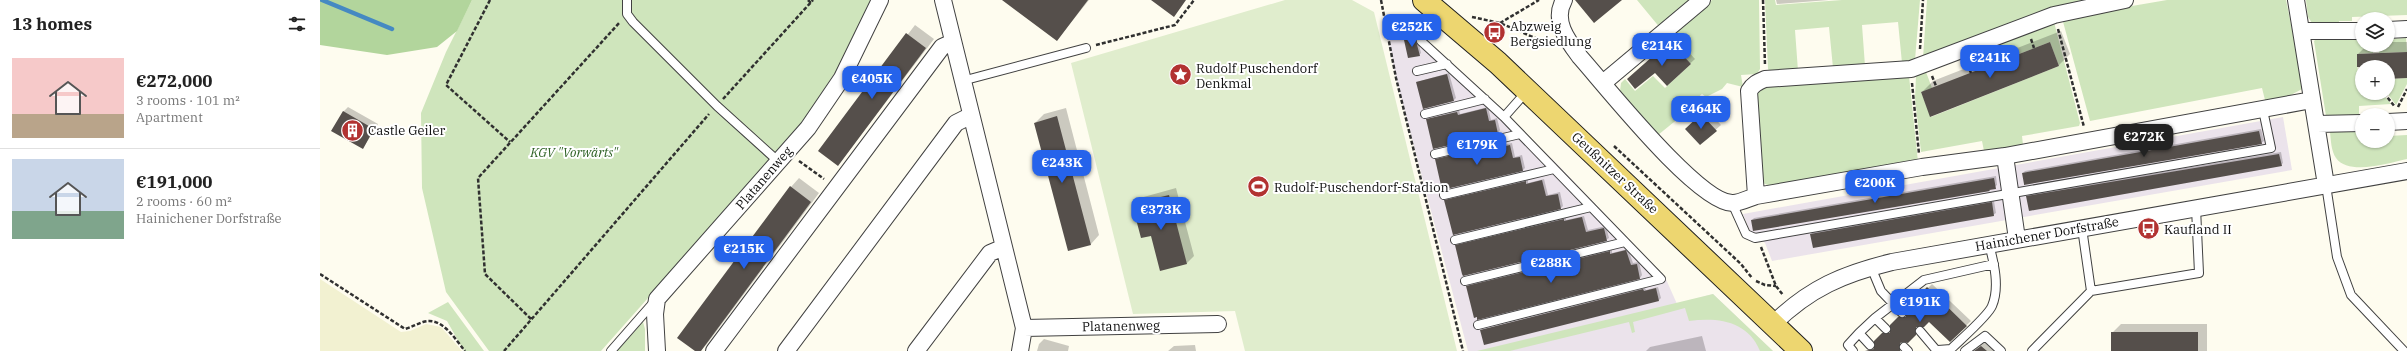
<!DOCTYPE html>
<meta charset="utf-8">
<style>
:root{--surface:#fff;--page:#f2f2f2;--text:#222;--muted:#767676;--line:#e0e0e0;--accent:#2563eb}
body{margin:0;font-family:"IBM Plex Serif",serif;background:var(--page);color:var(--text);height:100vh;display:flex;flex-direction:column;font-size:15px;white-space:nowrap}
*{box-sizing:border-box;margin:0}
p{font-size:13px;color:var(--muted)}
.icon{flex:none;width:22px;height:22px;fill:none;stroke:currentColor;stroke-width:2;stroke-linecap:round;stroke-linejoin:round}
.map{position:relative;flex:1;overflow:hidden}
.details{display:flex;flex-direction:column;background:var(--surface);width:320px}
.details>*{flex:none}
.tools{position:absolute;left:2035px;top:12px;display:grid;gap:8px}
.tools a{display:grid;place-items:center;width:40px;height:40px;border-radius:50%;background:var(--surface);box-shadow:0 1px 3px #0004;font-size:20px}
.price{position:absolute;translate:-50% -34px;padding:0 9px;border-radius:8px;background:var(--accent);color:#fff;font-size:13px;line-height:26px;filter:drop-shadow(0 1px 2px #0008)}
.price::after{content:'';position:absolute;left:50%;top:24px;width:12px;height:9px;margin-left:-6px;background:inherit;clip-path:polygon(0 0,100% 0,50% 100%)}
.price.on{background:#222;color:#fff}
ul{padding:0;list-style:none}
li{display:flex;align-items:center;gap:12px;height:100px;padding:0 12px}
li+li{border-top:1px solid var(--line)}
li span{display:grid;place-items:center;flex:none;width:112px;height:80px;border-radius:0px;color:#555}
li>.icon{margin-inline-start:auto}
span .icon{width:48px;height:48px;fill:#fffc;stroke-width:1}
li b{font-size:17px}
h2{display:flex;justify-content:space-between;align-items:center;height:48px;padding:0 12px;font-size:17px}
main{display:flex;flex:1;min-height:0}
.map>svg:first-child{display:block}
</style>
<main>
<section class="details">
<h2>13 homes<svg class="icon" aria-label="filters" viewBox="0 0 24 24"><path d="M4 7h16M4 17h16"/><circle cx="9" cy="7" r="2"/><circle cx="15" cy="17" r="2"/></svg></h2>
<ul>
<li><span style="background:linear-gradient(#f6c9c9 70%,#b9a48a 0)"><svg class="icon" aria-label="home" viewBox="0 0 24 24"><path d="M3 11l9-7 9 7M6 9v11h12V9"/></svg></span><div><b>€272,000</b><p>3 rooms · 101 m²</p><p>Apartment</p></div></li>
<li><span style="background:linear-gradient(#c9d6e8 65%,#7fa58c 0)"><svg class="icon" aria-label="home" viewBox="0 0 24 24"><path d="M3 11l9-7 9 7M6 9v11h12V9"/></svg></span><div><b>€191,000</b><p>2 rooms · 60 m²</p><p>Hainichener Dorfstraße</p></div></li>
</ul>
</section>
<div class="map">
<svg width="2087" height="351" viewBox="0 0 2087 351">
<rect width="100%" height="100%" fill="#fefcef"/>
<path fill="#ebe3eb" d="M1092,30L1103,37L1167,95L1239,166L1345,277L1357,304L1393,294L1453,351H1148L1076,78L1067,35Z
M1963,117L1972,170L1452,261L1445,243L1429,229L1423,214Z"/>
<path fill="#f2f1d1" d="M0,279L81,332L90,331L106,324L121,327L142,351H0Z"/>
<path fill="#cfe5bc" d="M152,0H553L516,71L477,130L281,351H169L126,292L102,188L101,113L126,52Z
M1317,0H1374L1341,29Z
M1392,0H1439L1440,69L1437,74L1421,75L1423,87L1407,83L1402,89L1386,97L1382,94L1368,106L1370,109L1338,135L1300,91L1301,83L1305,79L1315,91L1333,76L1345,88L1371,64L1349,39Z
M1445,0H1455L1456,5L1522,0H1600L1595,60L1582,63L1578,22L1542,25L1545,66L1513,68L1509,27L1475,30L1478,71L1451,73L1448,69Z
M1607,0H1769L1718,12L1603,58Z
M1847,0H1966L1984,88L1967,97L1945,100L1942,88L1770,121L1742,18Z
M1986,0H2087V15L2032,17V21H2019V26L1992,23L1988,17Z
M1734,22L1760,123L1759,126L1702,136L1703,145L1664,151L1662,141L1601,152L1595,98L1596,76L1606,72L1612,88L1601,92L1611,117L1739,66L1730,42L1683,60L1677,44Z
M2086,38L2087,52L2059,53L2058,45H2068V39Z
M1996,39L2042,40V45H2053V53L2037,54L2038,79H2042V93H2062L2071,104L2039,106V118L2006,116L1994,41Z
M1589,76L1598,162L1450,186L1443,183L1440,176L1435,96L1438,90L1443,87Z
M2087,78V84L2076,105L2067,93L2068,79Z
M2041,127L2042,141H2068V136L2087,135V159C2069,163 2029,176 2016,158C2011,151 2011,140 2010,132Z
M1393,294L1453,351H1440C1428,321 1398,317 1369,321L1365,308L1313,322L1315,332L1312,333L1309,322L1190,351H1157Z
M128,302L164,351H144L127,321L108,313Z
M323,322L325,329V351H297Z"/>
<path fill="#b2d59c" d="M0,0H152L137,31L117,47L67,55L0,45Z"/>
<path fill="#e0edcd" d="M965,0H1032L1054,12L1137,351H925L915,311L813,314L751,63Z"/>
<path fill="#0003" d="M683,0H769L737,40Z
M1456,0H1509L1457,4Z
M595,25L614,39L518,165L499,151Z
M1741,31L1750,54L1739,65L1611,115L1602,92L1613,81Z
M1097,36L1101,53L1099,55L1085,40Z
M1355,37L1375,59L1347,85L1335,72L1312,75Z
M2068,42H2087V76L2068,77V67H2042V78H2039L2038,54L2047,45H2068Z
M1129,73L1136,98L1134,100L1097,82Z
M28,107L58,124L43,148L23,112Z
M1168,107L1171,120L1177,118L1180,130L1178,133L1107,120L1139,110L1140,114Z
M746,108L779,235L771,244L749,250L715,123L724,114Z
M1387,110L1401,125L1380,144L1371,125Z
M1941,129L1944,141L1941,143L1703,173L1705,171Z
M1183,143V145L1192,143L1195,157L1202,155L1205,168L1203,170L1116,160Z
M1961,152L1963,163L1961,165L1707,197L1710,194Z
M1676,176L1677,185L1669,191L1432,220L1434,218Z
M479,178L499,193L387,344L380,351H376L471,187Z
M1224,179L1228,195L1240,192L1243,206L1241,208L1125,201L1208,180V183Z
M856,188L874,256L867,263L832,235L814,205L820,198Z
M1674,201L1676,213L1673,215L1491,234L1493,232Z
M1264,216L1268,230L1286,226L1289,238L1286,240L1136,246L1246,218V220Z
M1308,249L1313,263L1319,262L1322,275L1320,278L1158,318L1147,287L1149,285L1292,250V253Z
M1612,284L1651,321L1630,341L1609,321L1598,326L1600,330L1588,342L1584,341V346L1579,351H1547L1555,346V342L1568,329H1571V326L1583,313H1587V309Z
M1338,287L1341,298L1339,300L1161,330L1325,288L1326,290Z
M1801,324H1887V351H1792V333Z
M1382,336L1386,351H1326L1330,347Z
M724,339L749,346L748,351H717L719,344Z
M1669,339L1681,351H1651L1653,350Z
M875,345L876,351H848L854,346Z"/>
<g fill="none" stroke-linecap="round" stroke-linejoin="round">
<path stroke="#4589c2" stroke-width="4.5" d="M2,0L72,29"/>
</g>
<path fill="#554f4b" d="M682,0H768L737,41Z
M831,0H866L854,17Z
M1255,0H1302L1274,23Z
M586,33L606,48L518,166L498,151Z
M1095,37L1100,56L1088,58L1084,40Z
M1350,41L1371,64L1347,86L1335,73L1315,89L1307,79Z
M1730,42L1739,66L1610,117L1601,92Z
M2087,52V78L2068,79V67H2037V54Z
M1127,74L1134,101L1103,109L1096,82Z
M1166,108L1169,121L1175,120L1178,134L1113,149L1106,119L1137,112L1138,115Z
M23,111L54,129L43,149L11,131Z
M1381,114L1397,131L1380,145L1365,129Z
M737,116L771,245L748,251L714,123Z
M1939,131L1942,144L1704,185V184L1702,173Z
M1181,144V147L1190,145L1193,158L1200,157L1203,171L1122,190L1115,159Z
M1959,154L1962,166L1709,211L1706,196Z
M1674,178L1676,189L1669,190L1670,191L1433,231L1431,220Z
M1222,180L1226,196L1238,194L1241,209L1133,235L1124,200L1206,181V184Z
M470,186L491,202L381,351H375L357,338Z
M849,195L867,264L840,271L831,236L821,238L812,204Z
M1672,202L1674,216L1493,248L1490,234Z
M1262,217L1266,232L1284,228L1287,241L1143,276L1142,274L1135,245L1244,219V221Z
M1306,250L1311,265L1317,264L1320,279L1157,320V317L1154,318L1146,286L1290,251V254Z
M1607,287L1647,326L1630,342L1609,322L1604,327H1596V335L1588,343L1583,342L1580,343V351H1545L1554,349V341L1562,333H1570V325L1578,317H1586V309Z
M1336,288L1339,301L1164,345L1160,330L1323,289L1324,291Z
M1791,332H1878V351H1791Z
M1661,346L1667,351H1654Z"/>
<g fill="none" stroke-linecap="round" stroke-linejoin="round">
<defs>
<path id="service" d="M307,0V14L313,22L397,106L459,162
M1101,41L1184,117L1341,279L1158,325
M1097,71L1127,64
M642,81L766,48
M1105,114L1165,99
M1184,117L1207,91
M1115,154L1200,134
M2006,185L2017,257L2031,295L2084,351
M1124,195L1234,169
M1412,203L1426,234L1435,238L1951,148L1943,110
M1135,240L1271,207
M1551,267L1561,291L1582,313
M1145,281L1305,242
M1771,291L1879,273L1876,208
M1555,318L1604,280L1674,264
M1600,331L1617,351
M1550,345L1539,333L1555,318L1566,329
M1584,347L1588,351
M1618,350L1631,349C1640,340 1668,316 1672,306C1680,287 1674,263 1669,244
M291,351L334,302
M1533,351L1528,345L1539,333
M1645,351L1665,336L1681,351
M1712,351L1771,291L1762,228"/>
<path id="minor" d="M623,0L704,328L700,351
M1244,0C1232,21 1248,41 1260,57C1285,85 1379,204 1413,203C1420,203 1429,198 1436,196L1602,167L1685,156L1992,100
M1976,0L2006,185
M2068,30L2087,29
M1981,31H2042
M1283,83L1382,0
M2068,122L2087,121
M1997,124L2042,123
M1685,156L1697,239
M1436,196L1429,91C1433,84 1438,82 1445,79L1591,69L1734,15L1805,0
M1453,324C1490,288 1523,274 1572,262L2087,171
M704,328L898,324
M337,351L335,314L337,299L488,128L522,78L560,0
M394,351L622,47L633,42
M466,351L636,123L650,116
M596,351L670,253L684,247"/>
<path id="primary" d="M1104,0L1178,63L1481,351"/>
</defs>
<use href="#service" stroke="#414141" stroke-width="10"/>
<use href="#minor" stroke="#414141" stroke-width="18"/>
<use href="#primary" stroke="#1f1f1f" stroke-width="24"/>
<path stroke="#303030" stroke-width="2.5" stroke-dasharray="4 2" stroke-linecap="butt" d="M170,0L126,85L190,142
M488,0L491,3
M1061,0L1076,78L1143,351
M1443,0L1445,65
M1152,17L1180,23L1234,46
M1180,23L1219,0
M1738,29L1764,127
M1711,39L1714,48
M776,45L855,25L874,0
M1600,49L1603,0
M1677,53L1680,61
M1647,64L1651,73
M1612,76L1616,86
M1592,83L1599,154
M2064,93L2075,107
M403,99L493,0
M2078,107L2087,89
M1294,146L1421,264L1432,278
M479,161L504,179
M1441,247L1456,286L1463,295
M0,274L85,329C92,327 97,324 103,322C122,316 135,339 145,351
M1436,281L1445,285L1456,286
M211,319L165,274L158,178L300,22
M184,351L389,114"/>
<use href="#service" stroke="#fff" stroke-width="8"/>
<use href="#minor" stroke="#fff" stroke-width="16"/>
<use href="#primary" stroke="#edd670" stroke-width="22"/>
</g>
<defs>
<symbol id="bus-disc" viewBox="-11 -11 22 22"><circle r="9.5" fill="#b23231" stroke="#fff"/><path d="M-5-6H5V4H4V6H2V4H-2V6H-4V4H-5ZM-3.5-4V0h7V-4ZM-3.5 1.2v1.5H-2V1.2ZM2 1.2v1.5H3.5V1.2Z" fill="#fff"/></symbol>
<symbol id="sight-disc" viewBox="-11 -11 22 22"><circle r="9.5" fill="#b23231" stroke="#fff"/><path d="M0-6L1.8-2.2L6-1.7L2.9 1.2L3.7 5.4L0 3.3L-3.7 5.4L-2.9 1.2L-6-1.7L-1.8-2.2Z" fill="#fff"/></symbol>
<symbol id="building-disc" viewBox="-11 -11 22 22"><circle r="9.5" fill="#b23231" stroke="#fff"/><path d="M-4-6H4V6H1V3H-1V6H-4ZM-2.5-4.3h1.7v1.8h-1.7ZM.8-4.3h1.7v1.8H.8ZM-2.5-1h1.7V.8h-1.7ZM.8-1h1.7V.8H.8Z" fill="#fff"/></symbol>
<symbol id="stadium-disc" viewBox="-11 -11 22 22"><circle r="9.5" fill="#b23231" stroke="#fff"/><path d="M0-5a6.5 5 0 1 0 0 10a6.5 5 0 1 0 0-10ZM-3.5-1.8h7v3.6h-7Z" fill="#fff"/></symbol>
</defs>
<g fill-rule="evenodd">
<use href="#bus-disc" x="1162" y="20" width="25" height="25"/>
<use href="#sight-disc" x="848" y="62" width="25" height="25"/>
<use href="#building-disc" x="20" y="118" width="25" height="25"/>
<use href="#stadium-disc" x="926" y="174" width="25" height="25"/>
<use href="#bus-disc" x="1816" y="216" width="25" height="25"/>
</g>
<g text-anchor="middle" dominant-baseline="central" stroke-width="4" stroke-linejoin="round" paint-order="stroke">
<g font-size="13" fill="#0e0e0e" stroke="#fff" text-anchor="start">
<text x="1190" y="26">Abzweig<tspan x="1190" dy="15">Bergsiedlung</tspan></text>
<text x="876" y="68">Rudolf Puschendorf<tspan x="876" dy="15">Denkmal</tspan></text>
<text x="48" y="130">Castle Geiler</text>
<text x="954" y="187">Rudolf-Puschendorf-Stadion</text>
<text x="1844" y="229">Kaufland II</text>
</g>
<g font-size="13" font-style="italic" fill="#2c6023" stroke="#fff">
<text x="254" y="152">KGV "Vorwärts"</text>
</g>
<g font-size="13" fill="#0e0e0e" stroke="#fff">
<text transform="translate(1295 173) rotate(43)">Geußnitzer Straße</text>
<text transform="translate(444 178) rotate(-49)">Platanenweg</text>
<text transform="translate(1727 234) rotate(-10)">Hainichener Dorfstraße</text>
<text transform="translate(801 326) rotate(-1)">Platanenweg</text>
</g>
</g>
</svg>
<div class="tools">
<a><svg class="icon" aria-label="layers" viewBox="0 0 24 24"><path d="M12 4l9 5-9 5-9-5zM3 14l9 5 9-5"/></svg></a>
<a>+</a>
<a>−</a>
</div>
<b class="price" style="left:1092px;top:48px">€252K</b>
<b class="price" style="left:1342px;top:67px">€214K</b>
<b class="price" style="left:1670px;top:79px">€241K</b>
<b class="price" style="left:552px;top:100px">€405K</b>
<b class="price" style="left:1381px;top:130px">€464K</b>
<b class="price on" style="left:1824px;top:158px">€272K</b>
<b class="price" style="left:1157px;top:166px">€179K</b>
<b class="price" style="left:742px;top:184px">€243K</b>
<b class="price" style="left:1555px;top:204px">€200K</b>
<b class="price" style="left:841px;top:231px">€373K</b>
<b class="price" style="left:424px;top:270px">€215K</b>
<b class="price" style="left:1231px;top:284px">€288K</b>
<b class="price" style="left:1600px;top:323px">€191K</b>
</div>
</main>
